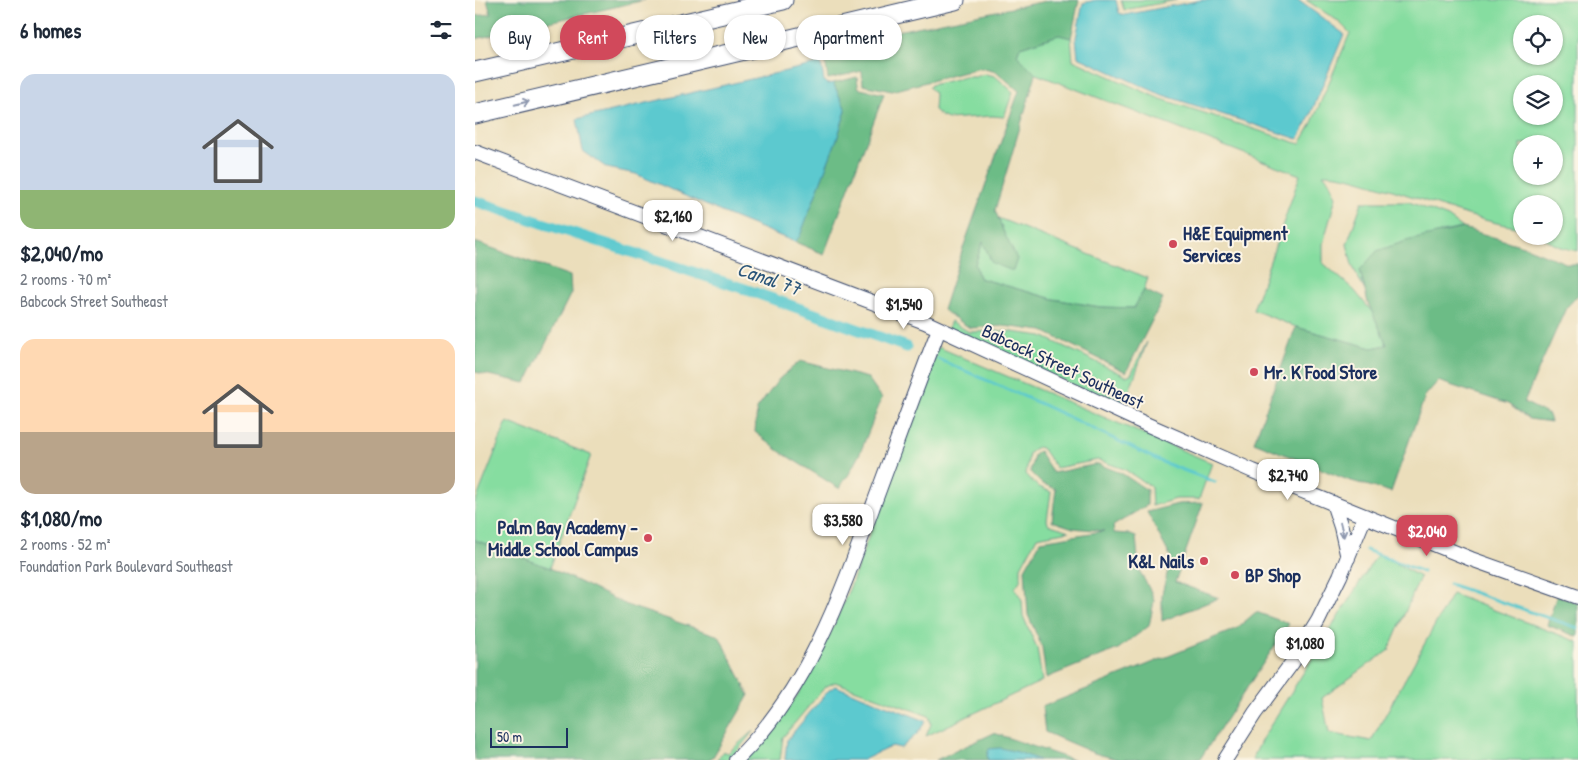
<!DOCTYPE html>
<meta charset="utf-8">
<style>
:root{--surface:#fff;--page:#f2f2f3;--text:#1f2937;--muted:#747a83;--accent:#d1495b}
body{margin:0;font-family:"Patrick Hand",sans-serif;background:var(--page);color:var(--text);height:100vh;display:flex;flex-direction:column;font-size:19px;white-space:nowrap}
*{box-sizing:border-box;margin:0}
p{font-size:16px;color:var(--muted)}
.icon{flex:none;width:28px;height:28px;fill:none;stroke:currentColor;stroke-width:2;stroke-linecap:round;stroke-linejoin:round}
.map{position:relative;flex:1;overflow:hidden}
.sheet{display:flex;flex-direction:column;background:var(--surface);width:475px}
.sheet>*{flex:none}
.guide{position:absolute;left:15px;top:15px;width:475px;height:45px;display:flex;gap:10px}
.tools{position:absolute;left:1038px;top:15px;display:grid;gap:10px}
.tools a{display:grid;place-items:center;width:50px;height:50px;border-radius:50%;background:var(--surface);box-shadow:0 1px 4px #0004;font-size:25px}
.scale{position:absolute;left:15px;bottom:12px;width:78px;box-sizing:border-box;padding-left:5px;border:2px solid #1b2f5e;border-top:0;font-size:14px;line-height:18px;white-space:nowrap;color:#1b2f5e;-webkit-text-stroke:4px #fcf5e5;paint-order:stroke}
.price{position:absolute;translate:-50% -42px;padding:0 11px;border-radius:10px;background:#fff;color:#222;font-size:16px;line-height:32px;filter:drop-shadow(0 1px 2px #0008)}
.price::after{content:'';position:absolute;left:50%;top:30px;width:15px;height:11px;margin-left:-8px;background:inherit;clip-path:polygon(0 0,100% 0,50% 100%)}
.price.selected{background:var(--accent);color:#fff}
ul{padding:0;list-style:none}
li{display:grid;align-content:center;gap:10px;height:265px;padding:0 20px}
li span{display:grid;place-items:center;height:155px;border-radius:15px;color:#555}
li>.icon{margin-inline-start:auto}
span .icon{width:90px;height:90px;fill:#fffc;stroke-width:1}
li b{font-size:21px}
h2{display:flex;justify-content:space-between;align-items:center;height:60px;padding:0 20px;font-size:21px}
.tag{padding:0 18px;border-radius:22px;background:var(--surface);box-shadow:0 1px 4px #0004;font-size:18px;line-height:45px}
.tag.selected{background:var(--accent);color:#fff}
main{display:flex;flex:1;min-height:0}
.map>svg:first-child{display:block}
</style>
<main>
<section class="sheet">
<h2>6 homes<svg class="icon" aria-label="filters" viewBox="0 0 24 24"><path d="M4 7h16M4 17h16"/><circle cx="9" cy="7" r="2"/><circle cx="15" cy="17" r="2"/></svg></h2>
<ul>
<li><span style="background:linear-gradient(#c9d6e8 75%,#8fb573 0)"><svg class="icon" aria-label="home" viewBox="0 0 24 24"><path d="M3 11l9-7 9 7M6 9v11h12V9"/></svg></span><div><b>$2,040/mo</b><p>2 rooms · 70 m²</p><p>Babcock Street Southeast</p></div></li>
<li><span style="background:linear-gradient(#ffd9b3 60%,#b9a48a 0)"><svg class="icon" aria-label="home" viewBox="0 0 24 24"><path d="M3 11l9-7 9 7M6 9v11h12V9"/></svg></span><div><b>$1,080/mo</b><p>2 rooms · 52 m²</p><p>Foundation Park Boulevard Southeast</p></div></li>
</ul>
</section>
<div class="map">
<svg width="1103" height="760" viewBox="0 0 1103 760">
<rect width="100%" height="100%" fill="#fcf5e5"/>
<filter id="ink" filterUnits="userSpaceOnUse"><feTurbulence type="fractalNoise" baseFrequency=".02" numOctaves="2"/><feDisplacementMap in="SourceGraphic" scale="10" xChannelSelector="R" yChannelSelector="G"/><feConvolveMatrix kernelMatrix="1 2 1 2 8 2 1 2 1" color-interpolation-filters="sRGB"/></filter>
<filter id="wash" filterUnits="userSpaceOnUse"><feTurbulence type="fractalNoise" baseFrequency=".0096" numOctaves="4" result="noise"/><feDisplacementMap in="SourceGraphic" scale="20" xChannelSelector="R" yChannelSelector="G"/><feGaussianBlur stdDeviation="1.12" result="paint"/><feColorMatrix in="noise" values="0 0 0 0 0 0 0 0 0 0 0 0 0 0 0 0 0 1.4 0 .05"/><feComposite in="paint" operator="in"/></filter>
<g filter="url(#wash)">
<rect width="100%" height="100%" fill="#ebdebb"/>
<path fill="#86dda0" stroke="#50867f" fill-rule="evenodd" d="M646,0H702L649,10Z
M831,0H1103V251C1091,249 1076,245 1067,236H1079V204H1046V228C996,220 950,199 901,185C884,180 867,174 848,174L855,182L861,197L848,244V263L879,290L898,313L912,345L897,348L821,327L778,310L825,175L561,74L542,55L545,47L584,34L596,38L598,60L683,98L825,144L836,125L875,33L863,21ZM1046,24H1079V56H1046ZM1046,84H1079V116H1046ZM1046,144H1079V176H1046Z
M510,74L520,76L538,92L529,117L517,116L473,119L466,116L459,110L460,94L454,87L456,85L490,77H500Z
M887,202H934L973,217L988,228L967,232L885,270L890,291L877,265L872,244Z
M523,218L673,278L669,290L659,308L625,307L578,299L504,278L500,264L508,241L517,263L538,270L529,233Z
M476,321L494,332L530,331L567,336L651,376L656,374L672,342L648,408L473,328Z
M463,347L737,463L724,499H701L677,506L676,487L649,469L623,460L581,468L567,448L562,447L554,453L551,474L562,486L576,492L572,520L573,524L594,531L562,537L546,567V579L540,588L547,600L548,616L562,648L567,681L451,736L456,724L454,716L360,682L350,687L308,737L305,760H269L302,724L323,694L354,636L376,585Z
M32,422L116,455L75,568L0,540V503Z
M903,553L945,577L914,650L847,698L854,733L896,741L977,594L1103,642V760H777L787,739Z
M279,730L263,750L252,760H242L248,751L253,753Z"/>
<path fill="#6cbc86" stroke="#447672" d="M12,0H170L0,39V16L16,14Z
M576,0H604L596,38L584,35L545,47L542,55L561,74L520,210L529,233L542,259L538,271L517,263L508,242L500,264L504,278L578,299L625,307L659,308L669,290L688,299L651,372L568,331L529,326L495,328L468,310L488,248L544,91L522,72L505,68L417,91L388,85L387,71L353,79L348,46Z
M382,77L383,86L385,89L409,94L349,254L320,242L325,235L363,136L371,110L358,83Z
M988,228L1048,246L1093,264H1103V295L1091,308L1049,402L1074,415L1076,422L1054,419L1033,404L963,381L950,396L916,492L873,480L779,442L821,327L897,348L912,345L893,303L885,270L902,251L931,241Z
M0,242L95,276L96,293L51,383L0,372Z
M325,361L393,378L407,398L385,453L373,476L369,479L365,489L304,451L280,432L282,409L304,379Z
M564,451L578,473L623,464L646,473L672,490V505L638,526L639,533L653,534L661,537L664,570L676,592L679,601L674,626L643,649L571,678L567,647L553,615L550,569L566,541L629,531L598,528L577,521L581,489L566,483L555,472L559,455Z
M728,503L700,582L744,598L687,621V594L696,558L672,512L703,504Z
M0,540L75,568L154,606L244,636L274,695L238,757L232,760H0Z
M1082,595L1103,603V637L1072,625Z
M781,612L814,624L725,759L645,760L619,753L570,732L567,707L761,629Z
M519,733L598,760H461Z"/>
<path fill="#5cc9cf" stroke="#3c7c96" d="M621,0H641L644,13L650,15L727,0H823L869,34L832,123L823,139L685,94L603,57L601,38L608,3Z
M346,63L349,81L352,84L358,83L371,110L363,136L325,236L320,242L253,215L161,174L132,168L108,151L102,119Z
M360,686L451,721L441,735L426,748L417,746L388,760H310L312,740L353,691Z
M525,748L543,752L564,760H513L512,756L514,749Z"/>
<g fill="none" stroke-linecap="round" stroke-linejoin="round">
<path stroke="#5cc9cf" stroke-width="3" d="M463,359L573,407L687,462L740,482
M891,550L948,572
M974,584L1103,628"/>
<path stroke="#5cc9cf" stroke-width="11" d="M0,201L267,288L432,347"/>
</g>
</g>
<g filter="url(#ink)">
<g fill="none" stroke-linecap="round" stroke-linejoin="round">
<defs>
<path id="secondary" d="M0,152L450,322L673,425L778,471L996,559L1103,597
M858,503L866,527L873,558
M261,760C332,691 365,598 398,506C420,447 441,388 464,329
M750,760L780,713L817,663L843,621L865,576L890,516"/>
<path id="highway" d="M0,72L308,0
M0,114L480,0"/>
</defs>
<use href="#secondary" stroke="#3a496c" stroke-width="16"/>
<use href="#highway" stroke="#3a496c" stroke-width="21"/>
<use href="#secondary" stroke="#fff" stroke-width="14"/>
<use href="#highway" stroke="#fff" stroke-width="19"/>
</g>
<defs><path id="oneway-shaft" d="M-6 0H5M1.5-3L5.5 0L1.5 3" fill="none" stroke-width="1.6" stroke-linecap="round" stroke-linejoin="round" transform="scale(1.25)"/></defs>
<g stroke="#8d97ae">
<use href="#oneway-shaft" transform="translate(47 103) rotate(-13)"/>
<use href="#oneway-shaft" transform="translate(867 530) rotate(76)"/>
</g>
</g>
<g fill="#d1495b" stroke="#fcf5e5" stroke-width="2">
<circle cx="698" cy="244" r="5"/>
<circle cx="779" cy="372" r="5"/>
<circle cx="173" cy="538" r="5"/>
<circle cx="729" cy="561" r="5"/>
<circle cx="760" cy="575" r="5"/>
</g>
<g text-anchor="middle" dominant-baseline="central" stroke-width="4" stroke-linejoin="round" paint-order="stroke">
<g font-size="19" font-weight="bold" fill="#1b2f5e" stroke="#fcf5e5" text-anchor="start">
<text x="708" y="233">H&amp;E Equipment<tspan x="708" dy="22">Services</tspan></text>
<text x="789" y="372">Mr. K Food Store</text>
<text x="163" y="527" text-anchor="end">Palm Bay Academy -<tspan x="163" dy="22">Middle School Campus</tspan></text>
<text x="719" y="561" text-anchor="end">K&amp;L Nails</text>
<text x="770" y="575">BP Shop</text>
</g>
<g font-size="19" fill="#1b2f5e" stroke="#fcf5e5">
<text transform="translate(588 366) rotate(25)">Babcock Street Southeast</text>
</g>
<g font-size="20" font-style="italic" fill="#2b567a" stroke="#fcf5e5">
<text transform="translate(294 278) rotate(19)">Canal 77</text>
</g>
</g>
</svg>
<div class="tools">
<a><svg class="icon" aria-label="locate" viewBox="0 0 24 24"><circle cx="12" cy="12" r="6"/><path d="M12 2v4M12 18v4M2 12h4M18 12h4"/></svg></a>
<a><svg class="icon" aria-label="layers" viewBox="0 0 24 24"><path d="M12 4l9 5-9 5-9-5zM3 14l9 5 9-5"/></svg></a>
<a>+</a>
<a>−</a>
</div>
<div class="scale">50 m</div>
<b class="price" style="left:198px;top:242px">$2,160</b>
<b class="price" style="left:429px;top:330px">$1,540</b>
<b class="price" style="left:813px;top:501px">$2,740</b>
<b class="price" style="left:368px;top:546px">$3,580</b>
<b class="price selected" style="left:952px;top:557px">$2,040</b>
<b class="price" style="left:830px;top:669px">$1,080</b>
<div class="guide">
<a class="tag">Buy</a>
<a class="tag selected">Rent</a>
<a class="tag">Filters</a>
<a class="tag">New</a>
<a class="tag">Apartment</a>
</div>
</div>
</main>
